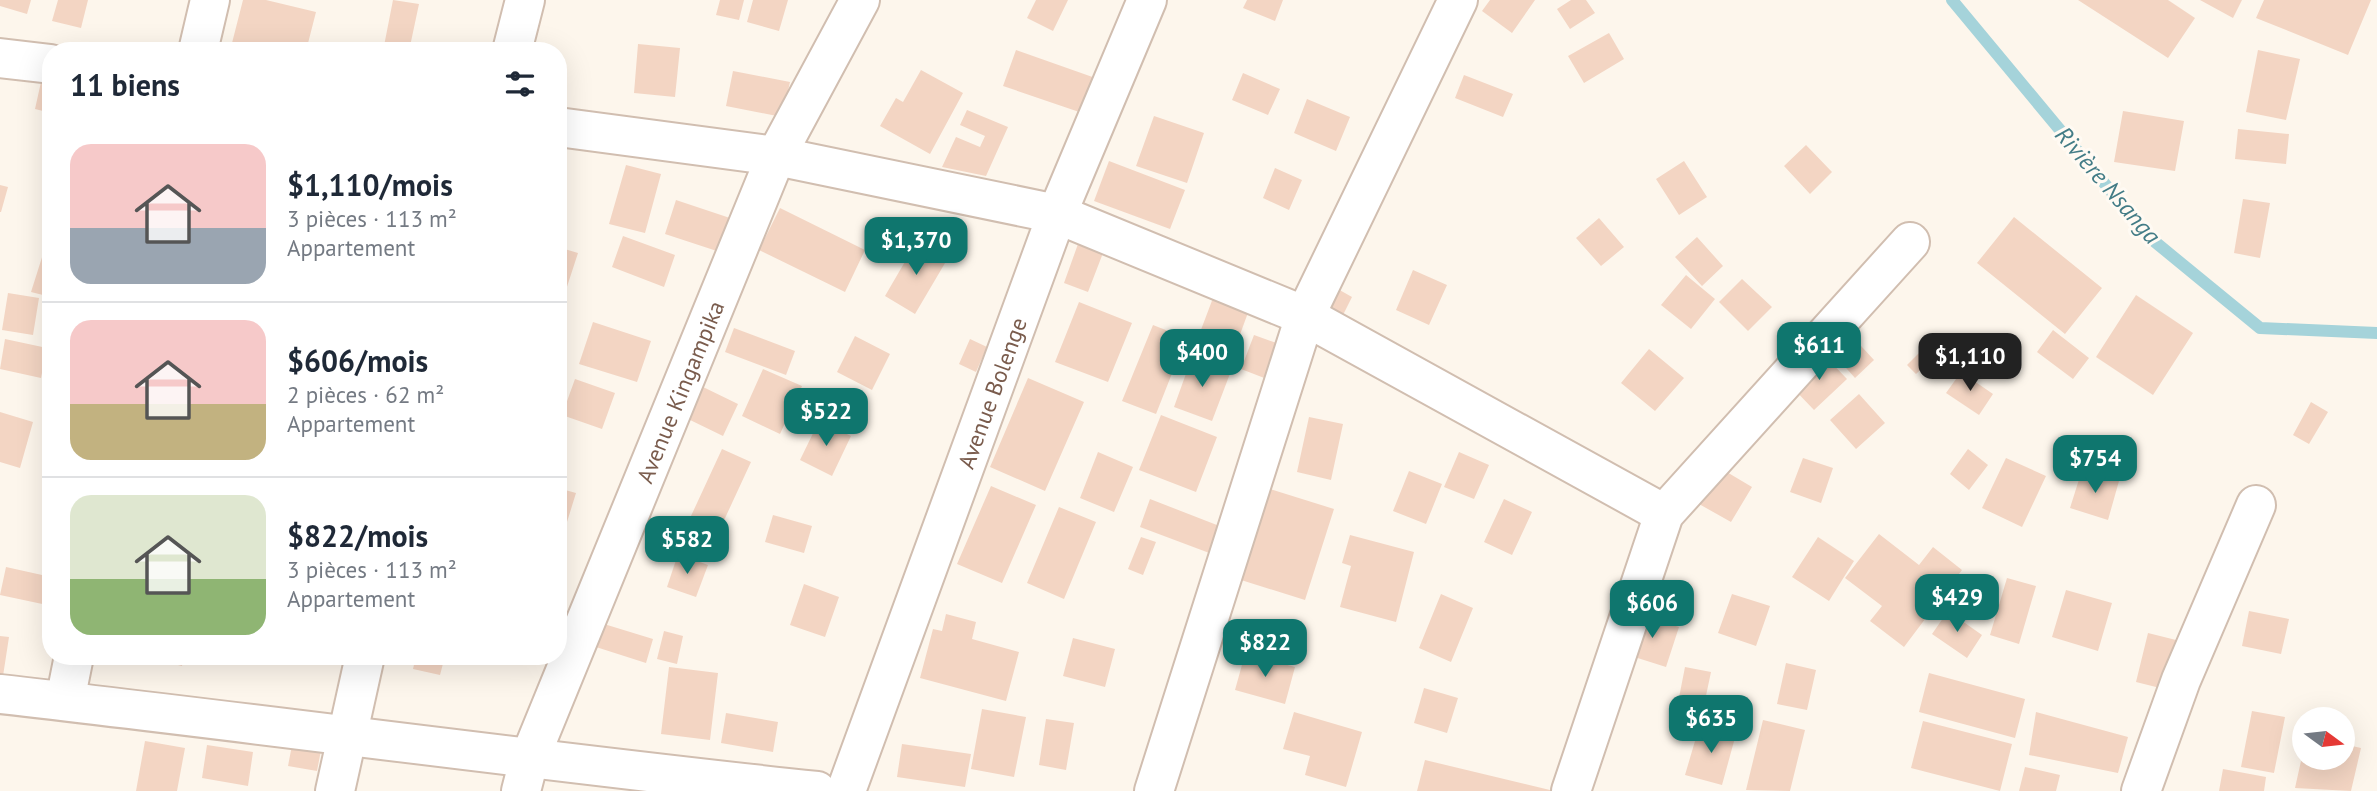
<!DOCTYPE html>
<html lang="fr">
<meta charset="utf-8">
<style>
:root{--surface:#fff;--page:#f6f6f7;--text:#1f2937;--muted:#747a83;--line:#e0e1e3;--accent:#0f766e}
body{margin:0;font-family:"PT Sans",sans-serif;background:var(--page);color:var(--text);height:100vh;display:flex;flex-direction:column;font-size:26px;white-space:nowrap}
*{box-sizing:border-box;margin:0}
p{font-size:23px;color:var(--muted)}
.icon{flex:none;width:38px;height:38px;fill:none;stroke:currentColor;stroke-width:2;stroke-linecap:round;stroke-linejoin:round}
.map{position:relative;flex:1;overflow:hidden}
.details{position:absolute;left:42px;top:42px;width:525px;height:623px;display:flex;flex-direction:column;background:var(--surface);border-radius:28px;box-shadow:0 7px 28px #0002}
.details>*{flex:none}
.needle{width:46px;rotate:105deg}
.fabs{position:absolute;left:2292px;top:707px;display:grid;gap:14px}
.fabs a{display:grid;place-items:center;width:63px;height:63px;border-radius:50%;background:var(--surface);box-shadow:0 7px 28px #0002;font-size:35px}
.price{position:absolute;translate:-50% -60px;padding:0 16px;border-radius:14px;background:var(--accent);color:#fff;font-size:23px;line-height:46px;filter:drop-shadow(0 2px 4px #0008)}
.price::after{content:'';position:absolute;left:50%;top:42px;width:21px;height:16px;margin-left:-10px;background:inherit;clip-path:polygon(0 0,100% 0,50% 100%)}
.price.current{background:#222;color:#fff}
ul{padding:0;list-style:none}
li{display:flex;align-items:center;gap:21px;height:175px;padding:0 28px}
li+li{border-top:2px solid var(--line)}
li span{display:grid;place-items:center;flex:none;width:196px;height:140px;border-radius:21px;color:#555}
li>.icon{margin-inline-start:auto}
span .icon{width:84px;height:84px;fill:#fffc;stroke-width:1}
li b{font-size:30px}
h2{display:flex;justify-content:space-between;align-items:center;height:84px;padding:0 28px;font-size:30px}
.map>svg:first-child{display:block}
</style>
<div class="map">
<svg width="2377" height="791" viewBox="0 0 2377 791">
<rect width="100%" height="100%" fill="#fdf6ec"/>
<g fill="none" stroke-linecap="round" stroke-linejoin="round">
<path stroke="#a5d3da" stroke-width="12" d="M1952,0L2149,237L2260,328L2377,333"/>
</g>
<path fill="#f3d5c3" d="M0,0H31L27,14L0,6Z
M58,0H88L81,28L52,21Z
M243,0H266L316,12L306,51H266L232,43Z
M393,0L419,4L409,51H383Z
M720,0H744L739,20L716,15Z
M753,0H788L779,31L747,22Z
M1036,0H1068L1053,31L1027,18Z
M1247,0H1283L1275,21L1243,8Z
M1490,0H1535L1512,33L1482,11Z
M1571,0H1586L1595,13L1570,29L1557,9Z
M2078,0H2168L2195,18L2168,58Z
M2200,0H2242L2233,18Z
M2264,0H2371L2348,55L2256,18Z
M1609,33L1624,59L1584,83L1568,56Z
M638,44L680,48L675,97L634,93Z
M1016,50L1101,80L1088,115L1003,86Z
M2258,50L2300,59L2286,120L2246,112Z
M921,70L963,93L930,154L880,126L896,98L903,102Z
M733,71L790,82L782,117L726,106Z
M1243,73L1280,89L1268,115L1232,100Z
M1464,75L1513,94L1503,117L1455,98Z
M41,82L51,85V113L35,109Z
M1307,99L1350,117L1336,151L1294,133Z
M967,110L1008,127L986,176L942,167L956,137L980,147L985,136L960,125Z
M2123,111L2184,121L2175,171L2114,162Z
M1154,116L1204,133L1187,183L1136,166Z
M2238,129L2289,134L2286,164L2235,159Z
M1806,145L1832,172L1810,194L1784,166Z
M558,150L564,151L559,173L558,172Z
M1109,161L1185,190L1170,229L1094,201Z
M1684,161L1707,197L1679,215L1656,179Z
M626,165L661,174L645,233L609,224Z
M1275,168L1302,180L1289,210L1263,198Z
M0,185L8,187L1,212H0Z
M2243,199L2270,203L2260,258L2234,253Z
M676,200L736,220L726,254L665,234Z
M780,208L865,250L845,292L759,250Z
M2014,217L2102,288L2065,334L1977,263Z
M1599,218L1624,247L1601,266L1576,238Z
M623,236L675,255L664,287L612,267Z
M1697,237L1723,266L1702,286L1675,257Z
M917,241L948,258L915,314L885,296Z
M1078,244L1103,253L1088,292L1064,283Z
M558,247L578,253L563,299L558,298Z
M44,251L51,253V297L31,292Z
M1413,270L1447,285L1429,325L1396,310Z
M1686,275L1715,299L1691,329L1661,305Z
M1742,279L1772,307L1748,331L1719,302Z
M1336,288L1352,297L1343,315L1326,306Z
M8,293L39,298L33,335L2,330Z
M2136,295L2193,333L2153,395L2096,357Z
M1213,298L1249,310L1235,348L1199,335Z
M1079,302L1132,323L1108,382L1055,362Z
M593,322L651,341L637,382L579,364Z
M1153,325L1186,338L1156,414L1122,401Z
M734,328L795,351L786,375L725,352Z
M2053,330L2089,358L2073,379L2037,352Z
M1850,334L1874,360L1855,378L1831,351Z
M1254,335L1285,346L1272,381L1241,369Z
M855,336L890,354L872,390L837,372Z
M5,339L47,348L41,378L0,369Z
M970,339L987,347L976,372L959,364Z
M1927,345L1936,355L1916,374L1907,365Z
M1649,349L1684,378L1655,411L1621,383Z
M1824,355L1847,379L1814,410L1791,386Z
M1192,357L1231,371L1212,421L1174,407Z
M763,369L802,386L780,434L742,416Z
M1961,372L1993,394L1979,415L1946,393Z
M1028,378L1084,402L1045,491L990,467Z
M575,379L615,393L602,429L562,415Z
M701,386L738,404L723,436L686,418Z
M1859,394L1885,423L1856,449L1830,420Z
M2311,402L2328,412L2309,444L2293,435Z
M0,412L33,422L20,468L0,462Z
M1161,415L1217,437L1196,492L1139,470Z
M1309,417L1343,424L1331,480L1297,472Z
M819,421L851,436L832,476L800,460Z
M722,449L751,462L720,529L691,516Z
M1968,449L1988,465L1969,490L1950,474Z
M46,452H51V487L42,486Z
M1098,452L1133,467L1114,512L1080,498Z
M1459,452L1489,465L1474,499L1444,487Z
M1803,458L1833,468L1821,503L1790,492Z
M2006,458L2046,476L2022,527L1982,508Z
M1720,468L1752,487L1731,522L1699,504Z
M2082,470L2119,481L2108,520L2070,508Z
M1409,471L1442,484L1426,524L1393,511Z
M991,486L1036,505L1002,583L957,564Z
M558,488L576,493L567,522L558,519Z
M1270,489L1334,509L1305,600L1241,580Z
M1150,499L1222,527L1212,554L1140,527Z
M1504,499L1532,512L1512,555L1484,542Z
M1059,507L1096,522L1064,599L1027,583Z
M773,515L812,526L804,553L765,542Z
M1879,534L1919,565L1933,547L1962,570L1904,647L1870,621L1882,606L1845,578Z
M1350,535L1414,552L1396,622L1340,607L1351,566L1342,563Z
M1141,537L1156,542L1143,575L1128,569Z
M1818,537L1854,561L1829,601L1792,577Z
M678,554L708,565L696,597L667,587Z
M6,567L51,577L47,605L0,595Z
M2007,578L2036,586L2019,644L1990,635Z
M804,584L839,597L825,637L790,625Z
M2066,590L2112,603L2098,651L2052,637Z
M1441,594L1473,608L1451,662L1419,648Z
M1732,594L1770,606L1756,646L1718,633Z
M1948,611L1982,635L1967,658L1932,634Z
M2249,611L2289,619L2281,654L2242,646Z
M946,614L976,622L972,639L1019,652L1006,701L920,678L933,629L942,631Z
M1638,614L1679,627L1666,667L1625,654Z
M604,624L653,639L646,663L596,647Z
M664,631L683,636L677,664L657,659Z
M2148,633L2180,641L2168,690L2136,682Z
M0,636L9,637L3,676L0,675Z
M1073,638L1115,649L1105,687L1063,676Z
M1245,654L1295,667L1285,704L1235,690Z
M141,656H184L182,666Z
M416,656H445L440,675L413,669Z
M1786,663L1816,670L1807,710L1777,704Z
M669,667L718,673L710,740L661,734Z
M1685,667L1711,672L1700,724L1675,718Z
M1929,673L2025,699L2015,738L1919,712Z
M1424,688L1458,698L1447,733L1414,723Z
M982,709L1026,717L1014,777L971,769Z
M2252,711L2285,717L2274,773L2241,767Z
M1294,712L1362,732L1346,787L1305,775L1310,756L1283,749Z
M2036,712L2128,737L2118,773L2029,755Z
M726,713L778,722L773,752L721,743Z
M1046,719L1074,723L1066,770L1039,765Z
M1763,720L1805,730L1790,791L1746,790Z
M1923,721L2012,744L2000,791L1911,768Z
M1700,724L1736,734L1722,785L1685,775Z
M293,740L322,745L317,771L288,766Z
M145,741L185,748L177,791H136Z
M902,744L971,754L965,787L897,777Z
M2343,744L2361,748L2351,791L2295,788L2301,761L2321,766L2323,758H2343Z
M207,745L253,752L248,786L202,778Z
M1425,760L1550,790V791H1417Z
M2025,767L2060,775L2056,791H2019Z
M2223,769L2266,777L2264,791H2219Z"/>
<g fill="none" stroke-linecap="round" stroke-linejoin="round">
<defs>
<g id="street">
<path d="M198,51L210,0"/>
<path d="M512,51L525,0"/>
<path d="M0,58L51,64"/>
<path d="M558,127L776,156L1057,214L1305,316L1664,514"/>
<path d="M0,694C273,725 544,762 817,791"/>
<path d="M65,701L74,656"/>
<path d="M335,791L365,656"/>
<path id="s1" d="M521,791L529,760L776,156L860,0"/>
<path id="s2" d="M846,791L1057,214L1147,0"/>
<path d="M1154,791L1305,316L1458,0"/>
<path d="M1571,791L1664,514L1910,242"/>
<path d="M2141,791L2181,680L2256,505"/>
</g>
</defs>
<use href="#street" stroke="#d1beb0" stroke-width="42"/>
<use href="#street" stroke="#fff" stroke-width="38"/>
</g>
<g text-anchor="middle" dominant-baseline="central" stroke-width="6" stroke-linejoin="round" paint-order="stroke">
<g font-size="23" fill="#7a5c4d" stroke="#fffaf3">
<text stroke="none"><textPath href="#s1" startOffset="430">Avenue Kingampika</textPath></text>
<text stroke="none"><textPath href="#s2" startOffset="424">Avenue Bolenge</textPath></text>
</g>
<g font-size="24" font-style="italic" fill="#437c86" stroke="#fffaf3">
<text transform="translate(2108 185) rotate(49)">Rivière Nsanga</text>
</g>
</g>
</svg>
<div class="fabs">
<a><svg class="needle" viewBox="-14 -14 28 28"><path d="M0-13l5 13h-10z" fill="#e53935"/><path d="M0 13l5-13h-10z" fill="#747a83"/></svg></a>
</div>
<b class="price" style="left:916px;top:277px">$1,370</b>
<b class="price" style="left:1819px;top:382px">$611</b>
<b class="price" style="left:1202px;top:389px">$400</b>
<b class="price current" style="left:1970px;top:393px">$1,110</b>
<b class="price" style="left:826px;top:448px">$522</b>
<b class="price" style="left:2095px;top:495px">$754</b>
<b class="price" style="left:687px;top:576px">$582</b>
<b class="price" style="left:1957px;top:634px">$429</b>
<b class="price" style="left:1652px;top:640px">$606</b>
<b class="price" style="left:1265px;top:679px">$822</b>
<b class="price" style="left:1711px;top:755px">$635</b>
<section class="details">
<h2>11 biens<svg class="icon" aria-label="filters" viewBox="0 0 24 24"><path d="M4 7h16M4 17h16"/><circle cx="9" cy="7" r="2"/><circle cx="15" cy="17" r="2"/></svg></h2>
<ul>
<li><span style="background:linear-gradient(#f6c9c9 60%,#9aa5b1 0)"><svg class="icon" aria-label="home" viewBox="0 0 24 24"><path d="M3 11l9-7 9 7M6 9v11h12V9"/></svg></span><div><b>$1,110/mois</b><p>3 pièces · 113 m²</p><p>Appartement</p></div></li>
<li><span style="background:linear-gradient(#f6c9c9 60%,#c2b280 0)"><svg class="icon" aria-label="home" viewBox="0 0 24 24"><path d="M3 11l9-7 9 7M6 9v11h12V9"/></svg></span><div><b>$606/mois</b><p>2 pièces · 62 m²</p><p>Appartement</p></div></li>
<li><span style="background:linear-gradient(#dfe7d0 60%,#8fb573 0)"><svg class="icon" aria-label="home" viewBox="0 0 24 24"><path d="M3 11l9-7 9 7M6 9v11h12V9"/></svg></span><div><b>$822/mois</b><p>3 pièces · 113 m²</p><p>Appartement</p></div></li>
</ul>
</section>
</div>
